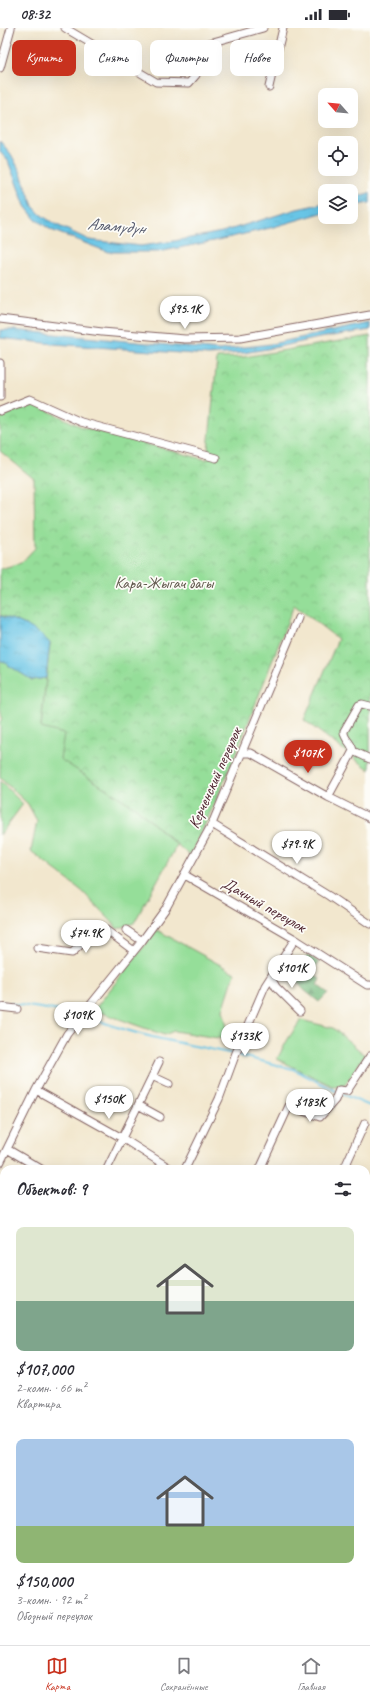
<!DOCTYPE html>
<html lang="ru">
<meta charset="utf-8">
<style>
:root{--surface:#fff;--page:#f2f2f3;--text:#2b2b33;--muted:#7c7c81;--line:#e1e1e2;--accent:#c8321e}
body{margin:0;font-family:Caveat,sans-serif;background:var(--page);color:var(--text);height:100vh;display:flex;flex-direction:column;font-size:15px;white-space:nowrap}
*{box-sizing:border-box;margin:0}
p{font-size:13px;color:var(--muted)}
.icon{flex:none;width:22px;height:22px;fill:none;stroke:currentColor;stroke-width:2;stroke-linecap:round;stroke-linejoin:round}
.map{position:relative;flex:1;overflow:hidden}
.panel{position:absolute;left:0px;top:1137px;width:370px;height:480px;display:flex;flex-direction:column;background:var(--surface);border-radius:12px 12px 0 0;box-shadow:0 4px 16px #0002}
.panel>*{flex:none}
.banner{position:absolute;left:12px;top:12px;width:346px;height:36px;display:flex;gap:8px}
.needle{width:26px;rotate:297deg}
.buttons{position:absolute;left:318px;top:60px;display:grid;gap:8px}
.buttons a{display:grid;place-items:center;width:40px;height:40px;border-radius:8px;background:var(--surface);box-shadow:0 4px 16px #0002;font-size:20px}
.price{position:absolute;translate:-50% -34px;padding:0 9px;border-radius:14px;background:#fff;color:#222;font-size:13px;line-height:26px;filter:drop-shadow(0 1px 2px #0008)}
.price::after{content:'';position:absolute;left:50%;top:24px;width:12px;height:9px;margin-left:-6px;background:inherit;clip-path:polygon(0 0,100% 0,50% 100%)}
.price.selected{background:var(--accent);color:#fff}
ul{padding:0;list-style:none}
li{display:grid;align-content:center;gap:8px;height:212px;padding:0 16px}
li span{display:grid;place-items:center;height:124px;border-radius:8px;color:#555}
li>.icon{margin-inline-start:auto}
span .icon{width:72px;height:72px;fill:#fffc;stroke-width:1}
li b{font-size:17px}
h2{display:flex;justify-content:space-between;align-items:center;height:48px;padding:0 16px;font-size:17px}
.chip{padding:0 14px;border-radius:8px;background:var(--surface);box-shadow:0 4px 16px #0002;font-size:14px;line-height:36px}
.chip.selected{background:var(--accent);color:#fff}
.status{display:flex;justify-content:space-between;align-items:center;height:28px;padding:0 20px;background:var(--surface);direction:ltr}
.status svg{height:11px;fill:currentColor}
.menu{display:flex;justify-content:space-around;align-items:center;height:56px;border-top:1px solid var(--line);background:var(--surface);font-size:11px;color:var(--muted)}
.menu a{display:grid;justify-items:center;gap:2px}
.menu .selected{color:var(--accent)}
.map>svg:first-child{display:block}
</style>
<div class="status"><b>08:32</b><svg viewBox="0 0 49 12"><path d="M0 12V9h3v3zM5 12V6h3v6zM10 12V3h3v9zM15 12V0h3v12zM26 1h20v11H26zM47 4h2v5h-2z"/></svg></div>
<div class="map">
<svg width="370" height="1617" viewBox="0 0 370 1617">
<defs>
<pattern id="forest-firs" width="22" height="20" patternUnits="userSpaceOnUse"><rect width="22" height="20" fill="#78bd81"/><path d="M5 1l3.5 6h-7zM16 11l3.5 6h-7z" fill="#64996a"/></pattern>
<pattern id="park-crowns" width="20" height="18" patternUnits="userSpaceOnUse"><rect width="20" height="18" fill="#95de99"/><path d="M2 6a3 3 0 1 1 6 0M12 15a3 3 0 1 1 6 0" fill="none" stroke="#82be84"/></pattern>
<pattern id="water-ripples" width="26" height="14" patternUnits="userSpaceOnUse"><rect width="26" height="14" fill="#67c5e6"/><path d="M2 4q2-2 4 0t4 0M15 11q2-2 4 0t4 0" fill="none" stroke="#5ba9c5"/></pattern>
</defs>
<rect width="100%" height="100%" fill="#fdfcf7"/>
<filter id="ink" filterUnits="userSpaceOnUse"><feTurbulence type="fractalNoise" baseFrequency=".025" numOctaves="2"/><feDisplacementMap in="SourceGraphic" scale="8" xChannelSelector="R" yChannelSelector="G"/><feConvolveMatrix kernelMatrix="1 2 1 2 8 2 1 2 1" color-interpolation-filters="sRGB"/></filter>
<filter id="wash" filterUnits="userSpaceOnUse"><feTurbulence type="fractalNoise" baseFrequency=".012" numOctaves="4" result="noise"/><feDisplacementMap in="SourceGraphic" scale="16" xChannelSelector="R" yChannelSelector="G"/><feGaussianBlur stdDeviation="0.9" result="paint"/><feColorMatrix in="noise" values="0 0 0 0 0 0 0 0 0 0 0 0 0 0 0 0 0 1.4 0 .05"/><feComposite in="paint" operator="in"/></filter>
<g filter="url(#wash)">
<rect width="100%" height="100%" fill="#f2e7ce"/>
<path fill="#95de99" stroke="#707e62" d="M0,632L32,652L46,650L41,699L64,706L136,780L177,817L134,895L117,901L114,896L82,863L31,823L37,793L28,776L0,750V694L2,690L0,680Z
M0,753L23,776L0,807Z
M157,902L235,945L223,982L230,1012L174,1003L164,1007L94,982Z
M301,992L333,1000L365,1027L344,1058L334,1059L277,1031L288,1011Z"/>
<path fill="url(#forest-firs)" stroke="#616e56" d="M307,927L319,934L312,944L320,951L317,957L328,965L319,974L304,962L285,938L288,932L300,937Z"/>
<path fill="url(#park-crowns)" stroke="#707e62" d="M370,308V742L304,692L338,611L294,577C261,661 230,747 190,828L136,780L60,731L64,706L41,700L50,615L26,597L0,587V541L21,535L35,520L34,451L0,423V390L30,374L82,399L207,432L217,330L244,329Z"/>
<path fill="url(#water-ripples)" stroke="#587288" d="M0,113L11,126L20,143L33,178L40,186L53,195L89,212L141,218L174,213L222,204L297,181L325,175V184L270,200L214,213L158,224H108L51,202L35,191L25,178L8,133L0,124Z
M370,165V175L351,178V169Z
M370,295V302L319,310L273,320L243,325L208,327L54,316L0,310V302H13L219,322L271,316Z
M0,588C18,592 37,601 50,615L46,650L32,652L0,632Z"/>
<g fill="none" stroke-linecap="round" stroke-linejoin="round">
<path stroke="#67c5e6" stroke-width="2" d="M0,974L81,986
M85,987C132,1008 183,1015 233,1026
M237,1027L293,1041L336,1063
M342,1066L370,1078
M0,1406H4"/>
</g>
</g>
<g filter="url(#ink)">
<g fill="none" stroke-linecap="round" stroke-linejoin="round">
<defs>
<path id="minor" d="M65,0L156,54L189,55L196,47L201,23L206,16L263,0
M0,40L11,0
M269,59L283,0
M0,291L102,304L185,311L240,310L370,287
M0,335V369
M0,383L30,371L81,394L216,430
M353,723C352,714 343,711 344,703L359,677L362,676L370,678
M242,725H251L328,769L370,790
M328,769L353,723L370,731
M212,796L329,868L370,896
M185,847L295,911L367,957H370
M142,913L166,880L212,796L298,590
M37,920L72,925L93,905L106,902L134,923
M271,950L276,959L300,983
M0,979L17,981
M152,1048L169,1056
M36,1062L122,1110L171,1141
M138,1077L160,1089
M7,1121L41,1141
M0,1135L36,1062L67,1006L142,913L126,902
M107,1141L159,1034
M185,1141L219,1071L236,1025L265,958L295,911
M260,1141L289,1078L320,1089L335,1072L339,1062L347,1063L370,1028
M344,1141L365,1095
M366,1267L370,1257
M0,1293L4,1295
M0,1415H4
M0,1436H4
M366,1469L370,1471
M0,1514L4,1515
M366,1545L370,1547
M0,1573L4,1574
M320,1613L329,1617
M132,1617L134,1613"/>
<path id="major" d="M0,1201L4,1203
M366,1385L370,1387"/>
</defs>
<use href="#minor" stroke="#856564" stroke-width="9"/>
<use href="#major" stroke="#856564" stroke-width="11"/>
<use href="#minor" stroke="#fff" stroke-width="7"/>
<use href="#major" stroke="#fff" stroke-width="9"/>
</g>
</g>
<g text-anchor="middle" dominant-baseline="central" stroke-width="3.5" stroke-linejoin="round" paint-order="stroke">
<g font-size="16" fill="#60584c" stroke="#fdfcf7">
<text x="164" y="555">Кара-Жыгач багы</text>
</g>
<g font-size="16" fill="#4a1f2b" stroke="#fdfcf7">
<text transform="translate(215 750) rotate(-66)">Керченский переулок</text>
<text transform="translate(264 877) rotate(30)">Дачный переулок</text>
</g>
<g font-size="17" font-style="italic" fill="#54596c" stroke="#fdfcf7">
<text transform="translate(116 198) rotate(5)">Аламүдүн</text>
</g>
</g>
</svg>
<div class="buttons">
<a><svg class="needle" viewBox="-14 -14 28 28"><path d="M0-13l5 13h-10z" fill="#e53935"/><path d="M0 13l5-13h-10z" fill="#7c7c81"/></svg></a>
<a><svg class="icon" aria-label="locate" viewBox="0 0 24 24"><circle cx="12" cy="12" r="6"/><path d="M12 2v4M12 18v4M2 12h4M18 12h4"/></svg></a>
<a><svg class="icon" aria-label="layers" viewBox="0 0 24 24"><path d="M12 4l9 5-9 5-9-5zM3 14l9 5 9-5"/></svg></a>
</div>
<b class="price" style="left:185px;top:302px">$95.1K</b>
<b class="price selected" style="left:308px;top:746px">$107K</b>
<b class="price" style="left:297px;top:837px">$79.9K</b>
<b class="price" style="left:86px;top:926px">$74.9K</b>
<b class="price" style="left:292px;top:961px">$101K</b>
<b class="price" style="left:78px;top:1008px">$109K</b>
<b class="price" style="left:245px;top:1029px">$133K</b>
<b class="price" style="left:109px;top:1092px">$150K</b>
<b class="price" style="left:310px;top:1095px">$183K</b>
<div class="banner">
<a class="chip selected">Купить</a>
<a class="chip">Снять</a>
<a class="chip">Фильтры</a>
<a class="chip">Новое</a>
</div>
<section class="panel">
<h2>Объектов: 9<svg class="icon" aria-label="filters" viewBox="0 0 24 24"><path d="M4 7h16M4 17h16"/><circle cx="9" cy="7" r="2"/><circle cx="15" cy="17" r="2"/></svg></h2>
<ul>
<li><span style="background:linear-gradient(#dfe7d0 60%,#7fa58c 0)"><svg class="icon" aria-label="home" viewBox="0 0 24 24"><path d="M3 11l9-7 9 7M6 9v11h12V9"/></svg></span><div><b>$107,000</b><p>2-комн. · 66 m²</p><p>Квартира</p></div></li>
<li><span style="background:linear-gradient(#a9c7e8 70%,#8fb573 0)"><svg class="icon" aria-label="home" viewBox="0 0 24 24"><path d="M3 11l9-7 9 7M6 9v11h12V9"/></svg></span><div><b>$150,000</b><p>3-комн. · 92 m²</p><p>Обозный переулок</p></div></li>
</ul>
</section>
</div>
<nav class="menu">
<a class="selected"><svg class="icon" aria-label="map" viewBox="0 0 24 24"><path d="M3 6l6-2 6 2 6-2v14l-6 2-6-2-6 2zM9 4v14M15 6v14"/></svg>Карта</a>
<a><svg class="icon" aria-label="saved" viewBox="0 0 24 24"><path d="M7 4h10v16l-5-4-5 4z"/></svg>Сохранённые</a>
<a><svg class="icon" aria-label="home" viewBox="0 0 24 24"><path d="M3 11l9-7 9 7M6 9v11h12V9"/></svg>Главная</a>
</nav>
